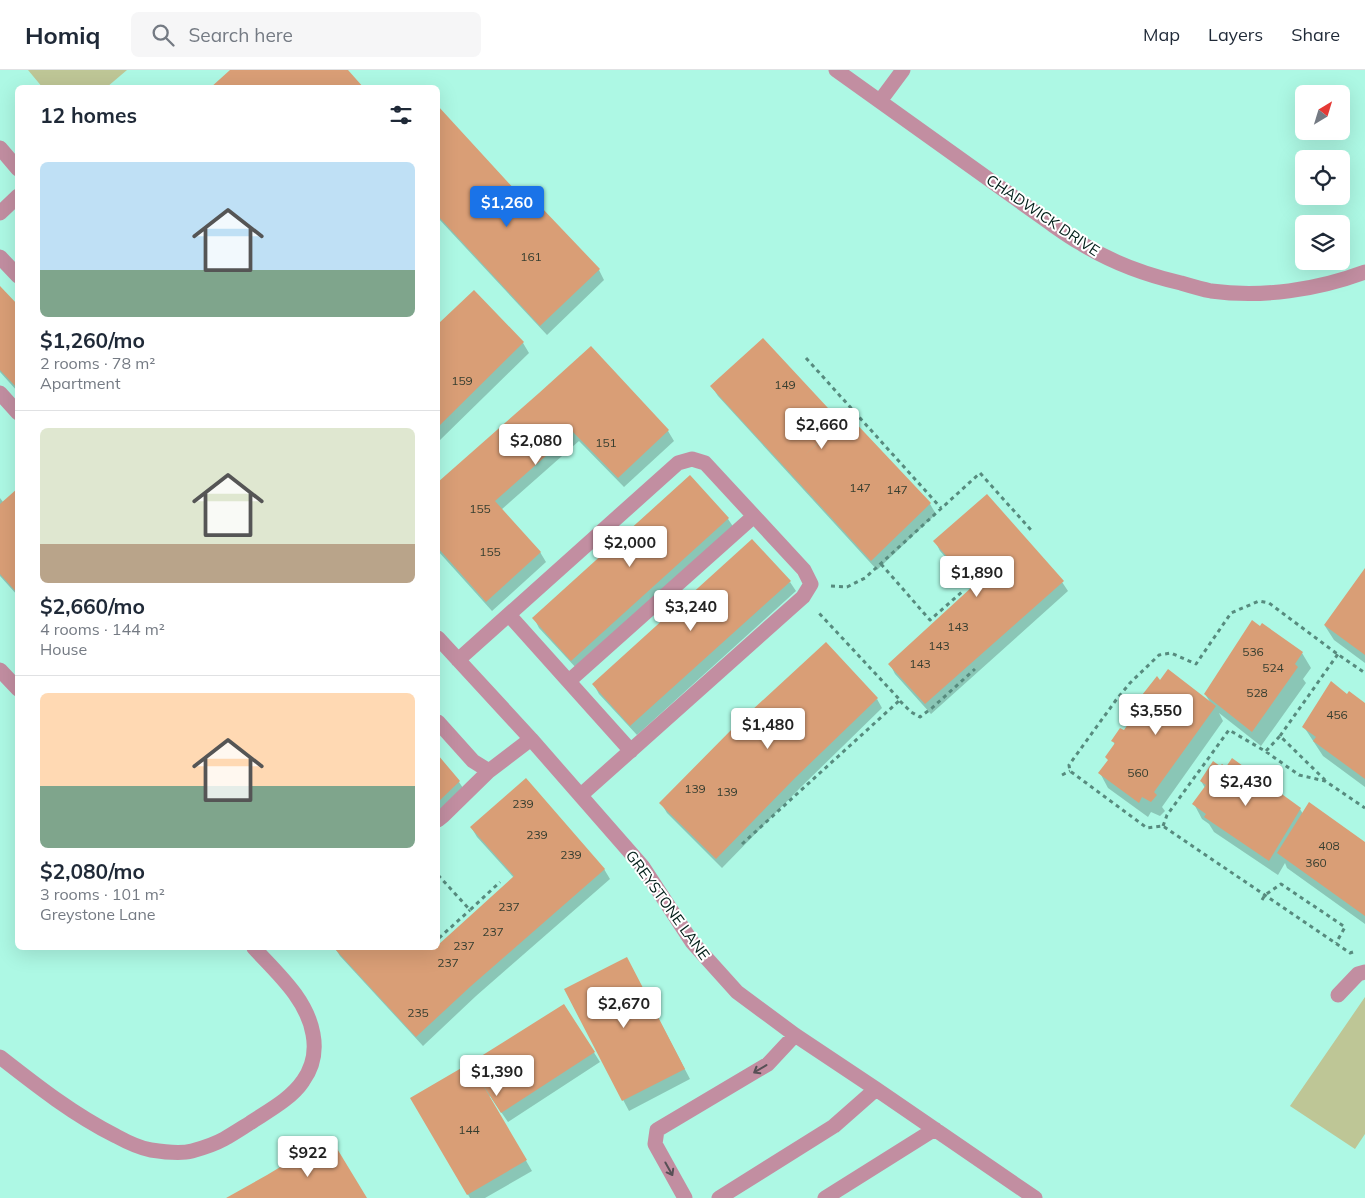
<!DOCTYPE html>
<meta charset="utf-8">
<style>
:root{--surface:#fff;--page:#f6f6f7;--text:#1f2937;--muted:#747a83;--line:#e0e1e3;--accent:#1a73e8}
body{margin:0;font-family:Mulish,sans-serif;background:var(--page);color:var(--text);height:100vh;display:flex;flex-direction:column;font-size:19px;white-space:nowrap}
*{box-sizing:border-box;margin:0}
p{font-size:16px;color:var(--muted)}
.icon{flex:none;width:28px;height:28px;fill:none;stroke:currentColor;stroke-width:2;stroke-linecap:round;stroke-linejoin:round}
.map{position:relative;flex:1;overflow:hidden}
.drawer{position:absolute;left:15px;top:15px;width:425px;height:865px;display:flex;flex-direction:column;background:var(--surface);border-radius:8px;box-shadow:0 5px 20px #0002}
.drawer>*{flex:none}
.needle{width:32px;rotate:38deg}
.controls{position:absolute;left:1295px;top:15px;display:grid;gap:10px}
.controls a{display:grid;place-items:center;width:55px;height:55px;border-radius:8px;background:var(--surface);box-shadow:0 5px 20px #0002;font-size:25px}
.price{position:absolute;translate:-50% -42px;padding:0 11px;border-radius:5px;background:#fff;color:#222;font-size:16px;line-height:32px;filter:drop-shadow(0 1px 2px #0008)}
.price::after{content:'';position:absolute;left:50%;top:30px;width:15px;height:11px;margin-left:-8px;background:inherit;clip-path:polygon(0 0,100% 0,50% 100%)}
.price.on{background:var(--accent);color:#fff}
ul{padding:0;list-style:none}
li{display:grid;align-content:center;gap:10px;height:265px;padding:0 25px}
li+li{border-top:1px solid var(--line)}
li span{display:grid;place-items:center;height:155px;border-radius:8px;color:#555}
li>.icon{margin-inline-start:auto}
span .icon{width:90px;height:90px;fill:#fffc;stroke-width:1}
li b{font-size:21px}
h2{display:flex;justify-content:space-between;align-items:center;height:60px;padding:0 25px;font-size:21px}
header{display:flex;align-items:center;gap:30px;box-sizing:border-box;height:70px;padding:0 25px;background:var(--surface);border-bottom:1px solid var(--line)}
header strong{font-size:24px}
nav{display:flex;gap:28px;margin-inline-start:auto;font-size:18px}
.search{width:350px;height:45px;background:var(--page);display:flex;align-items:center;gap:12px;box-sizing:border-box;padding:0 18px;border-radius:8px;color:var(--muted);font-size:19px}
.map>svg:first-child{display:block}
</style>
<header>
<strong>Homiq</strong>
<div class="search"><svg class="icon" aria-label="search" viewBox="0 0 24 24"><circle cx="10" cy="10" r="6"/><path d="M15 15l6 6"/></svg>Search here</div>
<nav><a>Map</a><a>Layers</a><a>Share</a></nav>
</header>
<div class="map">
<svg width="1365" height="1128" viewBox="0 0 1365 1128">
<rect width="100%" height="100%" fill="#adf8e4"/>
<path fill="#bec696" d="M28,0H127L107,17L43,18Z
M1365,927V1064L1355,1079L1290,1036Z"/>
<path fill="#0003" d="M438,38L516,122L599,200L604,210L547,265L438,148Z
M0,218L18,237V322L0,302Z
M474,222L523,273L529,283L438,372V256Z
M591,277L668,361L674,371L624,417L579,371L501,440L540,482L546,492L492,541L438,481V414L540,324Z
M712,317L840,352L841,355L849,348L930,434L936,444L877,500L718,326Z
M690,406L728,449L734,458L578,600L539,558L534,548Z
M18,420V526L0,506V428L3,432Z
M935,471L1062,512L1068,521L931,644L895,604L890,594L973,518L940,481Z
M1365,500V593L1334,570L1325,556Z
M790,512L796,521L637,665L599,624L594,615Z
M1302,583L1311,598L1303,609L1306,613L1261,676L1219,643L1223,651L1162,737L1165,741L1160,746L1151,742L1148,747L1108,718L1100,703L1109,691L1115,675L1113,671L1124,662L1140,640L1136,634L1160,612L1210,632L1205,624Z
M1347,626L1365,634V717L1323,686L1304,657Z
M877,629L882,638L800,718L722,798L667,743L661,733Z
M438,687L459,712L465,721L438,746Z
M1232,690L1300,739L1303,744L1365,773V854L1287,798L1285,793L1278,805L1214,762L1209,754L1202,749L1194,734L1205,718L1201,711L1220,698L1227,699Z
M471,757L604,799L610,809L476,926L423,976L340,886L335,878H434L435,879L438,878L514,808L477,767Z
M632,898L690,1009L629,1041L565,920Z
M564,935L600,992L508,1052L490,1026L489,1027L532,1101L485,1128H470L412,1029L471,994Z"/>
<path fill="#d99e76" d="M230,0H348L364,18H210Z
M438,36L516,121L521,116L600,199L540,256L438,146Z
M0,216L18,235V319L0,300Z
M474,220L524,272L438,357V254Z
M763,268L841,352L806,384L849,346L931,433L871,491L710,316Z
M591,276L669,360L618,408L573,362L495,431L541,482L486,532L438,478V412L539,323Z
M690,405L729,448L571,591L532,548Z
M18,418V524L0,504V434Z
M987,424L1064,511L925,634L888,594L973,516L933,471Z
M752,469L791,511L630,656L592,614Z
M1365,498V585L1324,555Z
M1252,550L1260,556L1262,553L1303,582L1295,594L1298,597L1252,662L1204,624Z
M826,572L878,628L795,708L716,789L659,733L738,653Z
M1168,599L1216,636L1154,722L1157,725L1151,732L1142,727L1139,733L1098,703L1108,690L1105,687L1115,673L1111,671L1120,658L1124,660L1139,638L1135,634L1157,606L1160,610Z
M1331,611L1347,624L1349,621L1365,633V709L1313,671L1316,667L1302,657Z
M438,685L460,711L438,732Z
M1232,688L1301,738L1269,791L1204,747L1206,744L1192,734L1206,715L1200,711L1213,691L1220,696L1222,694L1226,697Z
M526,708L605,799L471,916L416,967L334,878H438V875L514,806L470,757Z
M1309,732L1365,772V846L1277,783Z
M627,887L685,999L622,1031L564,919Z
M564,934L595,982L501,1043L480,1010L527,1090L467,1125L410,1028L470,993Z
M330,1067L367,1128H226L267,1105Z"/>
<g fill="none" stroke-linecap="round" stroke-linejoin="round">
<path stroke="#578b7e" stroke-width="3" stroke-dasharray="4 4" stroke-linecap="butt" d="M806,288L941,438
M881,494L930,550L963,521
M831,516L847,517L865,508L980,403L1031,460
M900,631L911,642L920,647L932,638L975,599
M1280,666L1338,584
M1266,681L1280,666L1325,710
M1062,705L1070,701
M1163,756L1167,745L1229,660L1265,681L1299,705L1325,711L1365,738
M742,774L900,630L818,542
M438,805L470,840L500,812
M1262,830L1265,825L1281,814L1345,857L1336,873
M439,868L470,840
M1353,882L1350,883L1163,756L1147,758L1070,701L1069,695L1116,630L1130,613L1159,585L1171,583L1196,594L1231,543L1259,531L1269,533L1336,583L1365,603"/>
<path stroke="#c28ea1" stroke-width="15" d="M836,0L1050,153C1060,160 1071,168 1082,174C1113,193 1146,205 1181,213C1191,216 1201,219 1211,221C1262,228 1317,220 1365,202
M880,31L903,0
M0,78L18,99
M0,143L18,126
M0,187L18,206
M0,323L18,343
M509,545L631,681
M438,568L531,669L643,797L692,872L737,922L795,965L876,1019L1035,1128
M458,590L678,393L692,389L705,393L804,500L811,514L803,527L581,725
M0,600L18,619
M569,611L754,446
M438,652L473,691L489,701L531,669
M438,750L443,746L489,701
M1338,925L1358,904L1365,902
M0,987C37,1016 74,1045 116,1066C127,1072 139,1078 151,1080C164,1082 180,1084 192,1081C203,1078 215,1074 224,1069C233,1064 242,1058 250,1053C268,1041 291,1029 303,1011C313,997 316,980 313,964C307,929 277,903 254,878
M685,1128L655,1074L657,1060L768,994L795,965
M719,1128L834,1056L876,1019
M825,1128L935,1059"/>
</g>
<defs><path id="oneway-shaft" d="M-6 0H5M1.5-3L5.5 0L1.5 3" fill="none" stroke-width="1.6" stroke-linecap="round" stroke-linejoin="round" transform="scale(1.25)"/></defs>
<g stroke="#575056">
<use href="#oneway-shaft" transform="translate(760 999) rotate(149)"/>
<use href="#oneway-shaft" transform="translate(669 1099) rotate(61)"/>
</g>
<g text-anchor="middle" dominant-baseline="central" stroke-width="4" stroke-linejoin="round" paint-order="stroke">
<g font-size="12" fill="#363e30">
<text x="531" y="186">161</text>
<text x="462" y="310">159</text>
<text x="785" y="314">149</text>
<text x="606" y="372">151</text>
<text x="860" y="417">147</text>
<text x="897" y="419">147</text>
<text x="480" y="438">155</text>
<text x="490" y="481">155</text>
<text x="958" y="556">143</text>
<text x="939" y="575">143</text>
<text x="1253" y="581">536</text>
<text x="920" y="593">143</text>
<text x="1273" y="597">524</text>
<text x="1257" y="622">528</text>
<text x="1337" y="644">456</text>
<text x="1138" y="702">560</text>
<text x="695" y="718">139</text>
<text x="727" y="721">139</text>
<text x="523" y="733">239</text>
<text x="537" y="764">239</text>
<text x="1329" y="775">408</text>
<text x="571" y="784">239</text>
<text x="1316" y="792">360</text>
<text x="509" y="836">237</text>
<text x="493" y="861">237</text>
<text x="464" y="875">237</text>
<text x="448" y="892">237</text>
<text x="418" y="942">235</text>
<text x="469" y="1059">144</text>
</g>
<g font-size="15" fill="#001e18" stroke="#fff">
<text transform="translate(1043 145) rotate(34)">CHADWICK DRIVE</text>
<text transform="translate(668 835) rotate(54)">GREYSTONE LANE</text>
</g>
</g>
</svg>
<div class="controls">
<a><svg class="needle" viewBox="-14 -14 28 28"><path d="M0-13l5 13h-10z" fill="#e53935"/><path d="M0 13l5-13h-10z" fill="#747a83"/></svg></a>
<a><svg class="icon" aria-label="locate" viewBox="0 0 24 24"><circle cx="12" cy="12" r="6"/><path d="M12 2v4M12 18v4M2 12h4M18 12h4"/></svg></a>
<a><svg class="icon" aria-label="layers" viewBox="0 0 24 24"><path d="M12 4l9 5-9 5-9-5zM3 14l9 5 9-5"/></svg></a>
</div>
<b class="price on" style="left:507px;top:158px">$1,260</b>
<b class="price" style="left:822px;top:380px">$2,660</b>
<b class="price" style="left:536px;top:396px">$2,080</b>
<b class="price" style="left:630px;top:498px">$2,000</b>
<b class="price" style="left:977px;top:528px">$1,890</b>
<b class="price" style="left:691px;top:562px">$3,240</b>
<b class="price" style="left:1156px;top:666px">$3,550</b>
<b class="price" style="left:768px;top:680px">$1,480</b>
<b class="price" style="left:1246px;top:737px">$2,430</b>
<b class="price" style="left:624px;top:959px">$2,670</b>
<b class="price" style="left:497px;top:1027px">$1,390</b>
<b class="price" style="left:308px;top:1108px">$922</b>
<section class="drawer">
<h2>12 homes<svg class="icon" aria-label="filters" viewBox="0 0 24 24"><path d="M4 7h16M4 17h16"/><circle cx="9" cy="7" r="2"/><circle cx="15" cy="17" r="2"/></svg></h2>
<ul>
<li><span style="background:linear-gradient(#bfe0f5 70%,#7fa58c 0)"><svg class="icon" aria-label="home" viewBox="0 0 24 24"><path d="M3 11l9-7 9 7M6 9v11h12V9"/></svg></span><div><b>$1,260/mo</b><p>2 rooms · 78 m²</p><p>Apartment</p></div></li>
<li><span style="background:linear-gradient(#dfe7d0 75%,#b9a48a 0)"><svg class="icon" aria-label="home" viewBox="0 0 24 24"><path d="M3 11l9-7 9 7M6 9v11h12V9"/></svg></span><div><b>$2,660/mo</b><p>4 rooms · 144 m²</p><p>House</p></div></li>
<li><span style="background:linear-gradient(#ffd9b3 60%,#7fa58c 0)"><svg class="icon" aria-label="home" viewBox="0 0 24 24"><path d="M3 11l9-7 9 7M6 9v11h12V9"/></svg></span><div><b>$2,080/mo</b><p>3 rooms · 101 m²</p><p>Greystone Lane</p></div></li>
</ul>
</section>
</div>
